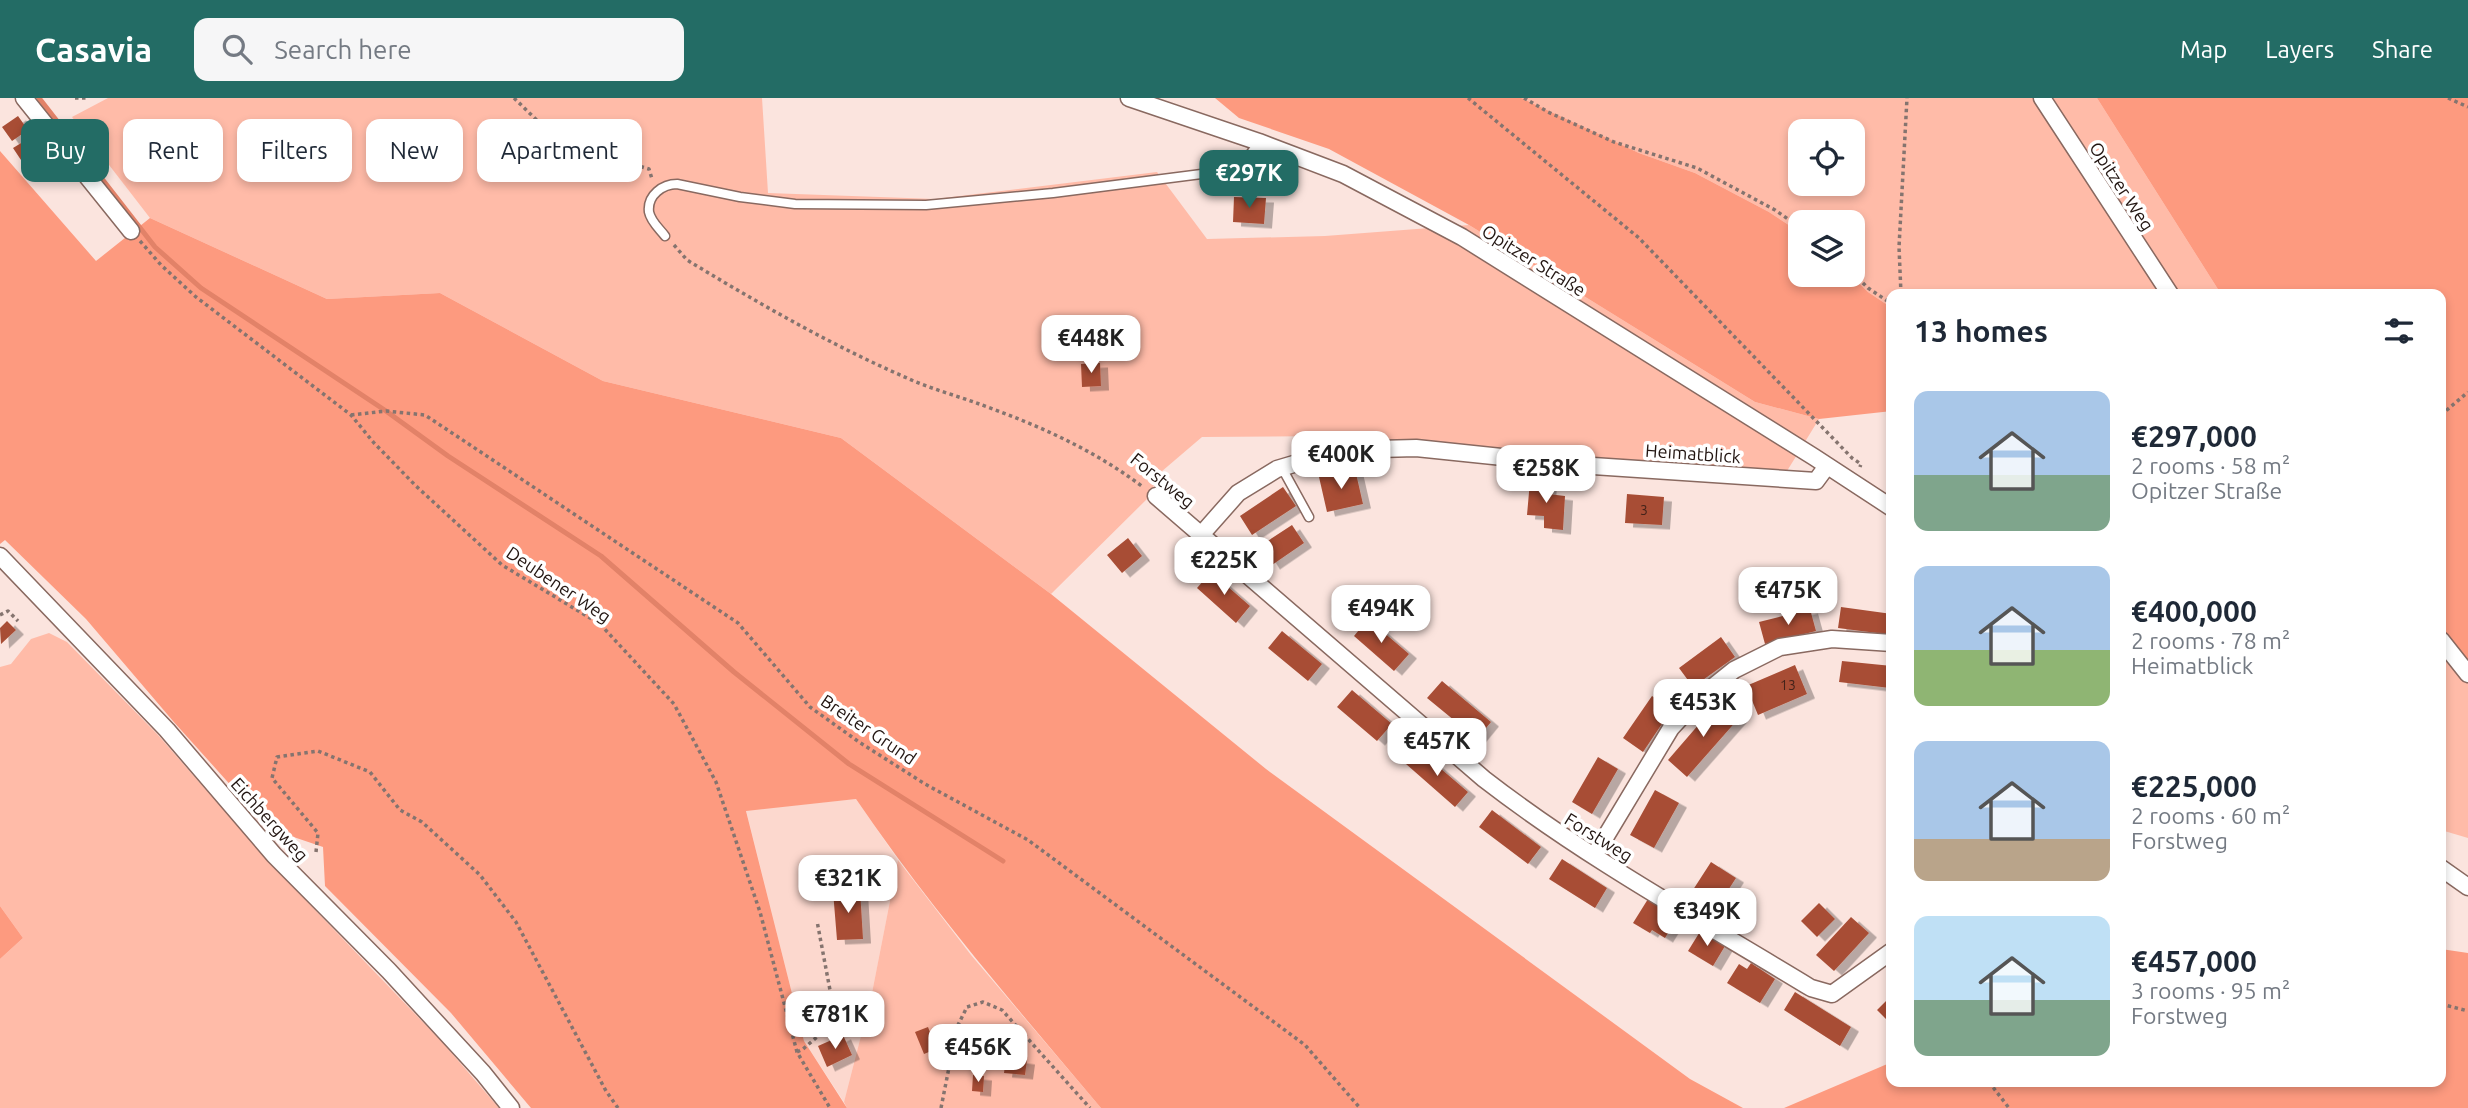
<!DOCTYPE html>
<meta charset="utf-8">
<style>
:root{--surface:#fff;--page:#f6f6f7;--text:#1f2937;--muted:#747a83;--accent:#236c65}
body{margin:0;font-family:Ubuntu,sans-serif;background:var(--page);color:var(--text);height:100vh;display:flex;flex-direction:column;font-size:26px;white-space:nowrap}
*{box-sizing:border-box;margin:0}
p{font-size:23px;color:var(--muted)}
.icon{flex:none;width:38px;height:38px;fill:none;stroke:currentColor;stroke-width:2;stroke-linecap:round;stroke-linejoin:round}
.map{position:relative;flex:1;overflow:hidden}
.details{position:absolute;left:1886px;top:191px;width:560px;height:798px;display:flex;flex-direction:column;background:var(--surface);border-radius:14px;box-shadow:0 4px 10px #0003}
.details>*{flex:none}
.banner{position:absolute;left:21px;top:21px;width:665px;height:63px;display:flex;gap:14px}
.tools{position:absolute;left:1788px;top:21px;display:grid;gap:14px}
.tools a{display:grid;place-items:center;width:77px;height:77px;border-radius:14px;background:var(--surface);box-shadow:0 4px 10px #0003;font-size:35px}
.price{position:absolute;translate:-50% -60px;padding:0 16px;border-radius:14px;background:#fff;color:#222;font-size:23px;line-height:46px;filter:drop-shadow(0 2px 4px #0008)}
.price::after{content:'';position:absolute;left:50%;top:42px;width:21px;height:16px;margin-left:-10px;background:inherit;clip-path:polygon(0 0,100% 0,50% 100%)}
.price.selected{background:var(--accent);color:#fff}
ul{padding:0;list-style:none}
li{display:flex;align-items:center;gap:21px;height:175px;padding:0 28px}
li span{display:grid;place-items:center;flex:none;width:196px;height:140px;border-radius:14px;color:#555}
li>.icon{margin-inline-start:auto}
span .icon{width:84px;height:84px;fill:#fffc;stroke-width:1}
li b{font-size:30px}
h2{display:flex;justify-content:space-between;align-items:center;height:84px;padding:0 28px;font-size:30px}
.pill{padding:0 24px;border-radius:14px;background:var(--surface);box-shadow:0 4px 10px #0003;font-size:24px;line-height:63px}
.pill.selected{background:var(--accent);color:#fff}
header{display:flex;align-items:center;gap:42px;box-sizing:border-box;height:98px;padding:0 35px;background:var(--accent);color:#fff}
header strong{font-size:33px}
nav{display:flex;gap:38px;margin-inline-start:auto;font-size:24px}
.search{width:490px;height:63px;background:var(--page);display:flex;align-items:center;gap:18px;box-sizing:border-box;padding:0 24px;border-radius:14px;color:var(--muted);font-size:26px}
.map>svg:first-child{display:block}
</style>
<header>
<strong>Casavia</strong>
<div class="search"><svg class="icon" aria-label="search" viewBox="0 0 24 24"><circle cx="10" cy="10" r="6"/><path d="M15 15l6 6"/></svg>Search here</div>
<nav><a>Map</a><a>Layers</a><a>Share</a></nav>
</header>
<div class="map">
<svg width="2468" height="1010" viewBox="0 0 2468 1010">
<defs>
<filter id="shadow"><feDropShadow dx="8" dy="4.5" stdDeviation="0" flood-color="#0004"/></filter>
</defs>
<rect width="100%" height="100%" fill="#fbe4de"/>
<path fill="#fcd8ce" d="M856,701L898,762L872,895L844,1004L804,943L746,712Z"/>
<path fill="#ffbba8" fill-rule="evenodd" d="M108,0H762L768,95L935,101L1157,74L1207,141L1325,138L1469,127L1755,304L1819,321L1787,373L1584,361L1335,338L1202,339L1161,374L1147,401L1051,496L841,340L603,283L440,195L327,201L150,120L72,19Z
M1515,0H2097L2221,196H1892V210L1868,194L1851,177H1853V124H1801V135L1769,114L1695,75L1639,55ZM1801,33H1853V86H1801Z
M2441,529L2468,562V740L2441,732Z
M49,535L67,544L158,637L270,765L443,945L499,1010H0V861L23,840L0,808V569L11,566L31,541Z
M898,762L971,857L1101,1010H847L844,1004L872,895Z"/>
<path fill="#fd9a7f" d="M1215,0H1521L1639,55L1695,75L1769,114L1801,135V177H1851L1868,194L1892,210V313L1819,321L1755,304L1469,127L1329,51L1239,20Z
M2097,0H2468V562L2441,529V196H2221Z
M0,53L96,163L150,120L327,201L440,195L603,283L841,340L1051,496L1266,671L1690,981L1743,1010H1101C1016,909 930,810 856,701L746,713L804,943L847,1010H531L451,915L325,788L323,749L270,731L173,623L86,521L5,442L0,446Z
M0,808L23,840L0,861Z
M2441,851L2468,855V1010H1784L1892,964V984H2441Z"/>
<g fill="none" stroke-linecap="round" stroke-linejoin="round">
<path stroke="#e28268" stroke-width="5" d="M39,0L155,149L201,190L386,313L448,358L601,458L734,574L849,666L1003,763"/>
</g>
<path fill="#a84e36" filter="url(#shadow)" d="M18,18L28,32L12,43L2,29Z
M31,39L40,54L23,65L13,50Z
M1234,99L1266,100L1264,126L1233,124Z
M1100,265L1101,288L1082,289L1081,266Z
M1355,371L1363,406L1327,414L1319,379Z
M1530,383L1549,385L1548,396L1565,398L1563,432L1544,430V418L1527,417Z
M1283,389L1296,408L1252,437L1240,418Z
M1627,396L1664,399L1662,427L1625,425Z
M1292,427L1304,445L1272,467L1260,448Z
M1128,440L1142,458L1122,475L1107,457Z
M1211,474L1250,508L1236,525L1197,490Z
M1841,509L1892,516V537L1838,530Z
M1810,511L1816,533L1765,546L1759,524Z
M1368,521L1409,556L1394,573L1354,538Z
M7,523L16,532L1,546L0,530Z
M1282,533L1322,566L1308,583L1268,550Z
M1721,539L1735,559L1693,589L1679,570Z
M1842,563L1892,568L1890,590L1839,584Z
M1795,567L1807,596L1758,617L1746,588Z
M1442,583L1491,624L1477,641L1427,600Z
M1352,592L1392,626L1377,643L1337,609Z
M1652,598L1672,611L1643,654L1623,640Z
M1719,603L1739,620L1687,679L1668,662Z
M1419,652L1468,694L1455,709L1406,666Z
M1598,659L1618,671L1592,716L1572,704Z
M1655,692L1679,705L1654,750L1630,737Z
M1492,712L1541,749L1528,766L1479,729Z
M1562,761L1607,790L1595,810L1549,781Z
M1711,764L1736,780L1714,814L1689,798Z
M860,791L863,841L837,842L833,793Z
M1648,801L1678,819L1665,840L1652,832L1650,835L1633,825Z
M1819,805L1835,821L1817,839L1801,823Z
M1851,819L1869,835L1834,873L1816,857Z
M1701,832L1725,848L1713,868L1688,853Z
M1751,865L1775,881L1760,905L1727,885L1739,866L1747,871Z
M1795,894L1851,929L1840,948L1784,912Z
M1892,897V927L1877,912Z
M928,929L936,951L924,956L915,934Z
M975,932L992,939L986,952L969,945Z
M843,937L852,957L827,969L818,948Z
M1006,959L1027,962L1025,977L1004,975Z
M973,977L984,978L983,994L972,993Z"/>
<g fill="none" stroke-linecap="round" stroke-linejoin="round">
<defs>
<path id="service" d="M665,138C660,131 651,124 649,114C647,97 663,86 677,86L740,99L795,106L926,107L1053,95L1217,74L1245,63L1259,44
M1282,370L1309,419"/>
<path id="minor" d="M24,0L131,133
M1129,0L1259,44L1343,76L1462,139L1814,359L1892,410
M2042,0L2170,196
M1156,398L1484,681C1586,760 1701,823 1811,890L1832,896L1892,853
M1200,438L1238,395L1277,371L1341,352L1416,350L1578,367L1816,383L1827,368
M0,458L167,632L274,757L389,873L483,975L511,1010
M2441,542L2468,576
M1594,758L1671,630L1699,600L1734,572L1780,549L1832,541L1892,545
M2441,770L2468,789"/>
</defs>
<use href="#service" stroke="#896960" stroke-width="11"/>
<use href="#minor" stroke="#896960" stroke-width="19"/>
<path stroke="#85746f" stroke-width="3.5" stroke-dasharray="3.5 3.5" stroke-linecap="butt" d="M75,0H87
M514,0L549,34L582,51L649,71L652,81
M1468,0L1639,140L1852,360L1861,366L1860,369
M1524,0L1548,14L1614,44L1697,70L1775,112L1801,130
M2448,0L2468,9
M140,143L161,167L196,199L351,317L374,345L416,388L502,467L600,526L674,606L716,684L760,814L797,954L830,1010
M674,147L687,162C758,205 831,247 907,280C931,291 958,298 982,307C1040,328 1094,352 1143,389
M1853,175L1868,190L1892,206
M1901,196L1899,149L1907,0
M351,317L386,313L425,317L738,525L810,609L859,644L925,686L1028,742L1305,947L1360,1010
M2441,317L2468,294
M0,517L8,513L18,523
M316,754L318,735L272,680L277,659L318,653L370,674L400,712L422,724L480,777L516,824L606,993L618,1010
M2441,906L2468,913
M797,954L803,951L817,939L833,908L817,823
M1989,984L2009,1010
M941,1010L957,929L967,909L983,904L1002,912L1090,1010"/>
<use href="#service" stroke="#fff" stroke-width="8"/>
<use href="#minor" stroke="#fff" stroke-width="16"/>
</g>
<g text-anchor="middle" dominant-baseline="central" stroke-width="7" stroke-linejoin="round" paint-order="stroke">
<g font-size="14" fill="#44231a">
<text x="1644" y="412">3</text>
<text x="1788" y="587">13</text>
</g>
<g font-size="18" fill="#221511" stroke="#fff">
<text transform="translate(2122 88) rotate(57)">Opitzer Weg</text>
<text transform="translate(1534 162) rotate(32)">Opitzer Straße</text>
<text transform="translate(1693 355) rotate(4)">Heimatblick</text>
<text transform="translate(1163 382) rotate(39)">Forstweg</text>
<text transform="translate(559 486) rotate(34)">Deubener Weg</text>
<text transform="translate(869 631) rotate(34)">Breiter Grund</text>
<text transform="translate(270 721) rotate(48)">Eichbergweg</text>
<text transform="translate(1599 739) rotate(32)">Forstweg</text>
</g>
</g>
</svg>
<div class="tools">
<a><svg class="icon" aria-label="locate" viewBox="0 0 24 24"><circle cx="12" cy="12" r="6"/><path d="M12 2v4M12 18v4M2 12h4M18 12h4"/></svg></a>
<a><svg class="icon" aria-label="layers" viewBox="0 0 24 24"><path d="M12 4l9 5-9 5-9-5zM3 14l9 5 9-5"/></svg></a>
</div>
<b class="price selected" style="left:1249px;top:112px">€297K</b>
<b class="price" style="left:1091px;top:277px">€448K</b>
<b class="price" style="left:1341px;top:393px">€400K</b>
<b class="price" style="left:1546px;top:407px">€258K</b>
<b class="price" style="left:1224px;top:499px">€225K</b>
<b class="price" style="left:1788px;top:529px">€475K</b>
<b class="price" style="left:1381px;top:547px">€494K</b>
<b class="price" style="left:1703px;top:641px">€453K</b>
<b class="price" style="left:1437px;top:680px">€457K</b>
<b class="price" style="left:848px;top:817px">€321K</b>
<b class="price" style="left:1707px;top:850px">€349K</b>
<b class="price" style="left:835px;top:953px">€781K</b>
<b class="price" style="left:978px;top:986px">€456K</b>
<div class="banner">
<a class="pill selected">Buy</a>
<a class="pill">Rent</a>
<a class="pill">Filters</a>
<a class="pill">New</a>
<a class="pill">Apartment</a>
</div>
<section class="details">
<h2>13 homes<svg class="icon" aria-label="filters" viewBox="0 0 24 24"><path d="M4 7h16M4 17h16"/><circle cx="9" cy="7" r="2"/><circle cx="15" cy="17" r="2"/></svg></h2>
<ul>
<li><span style="background:linear-gradient(#a9c7e8 60%,#7fa58c 0)"><svg class="icon" aria-label="home" viewBox="0 0 24 24"><path d="M3 11l9-7 9 7M6 9v11h12V9"/></svg></span><div><b>€297,000</b><p>2 rooms · 58 m²</p><p>Opitzer Straße</p></div></li>
<li><span style="background:linear-gradient(#a9c7e8 60%,#8fb573 0)"><svg class="icon" aria-label="home" viewBox="0 0 24 24"><path d="M3 11l9-7 9 7M6 9v11h12V9"/></svg></span><div><b>€400,000</b><p>2 rooms · 78 m²</p><p>Heimatblick</p></div></li>
<li><span style="background:linear-gradient(#a9c7e8 70%,#b9a48a 0)"><svg class="icon" aria-label="home" viewBox="0 0 24 24"><path d="M3 11l9-7 9 7M6 9v11h12V9"/></svg></span><div><b>€225,000</b><p>2 rooms · 60 m²</p><p>Forstweg</p></div></li>
<li><span style="background:linear-gradient(#bfe0f5 60%,#7fa58c 0)"><svg class="icon" aria-label="home" viewBox="0 0 24 24"><path d="M3 11l9-7 9 7M6 9v11h12V9"/></svg></span><div><b>€457,000</b><p>3 rooms · 95 m²</p><p>Forstweg</p></div></li>
</ul>
</section>
</div>
